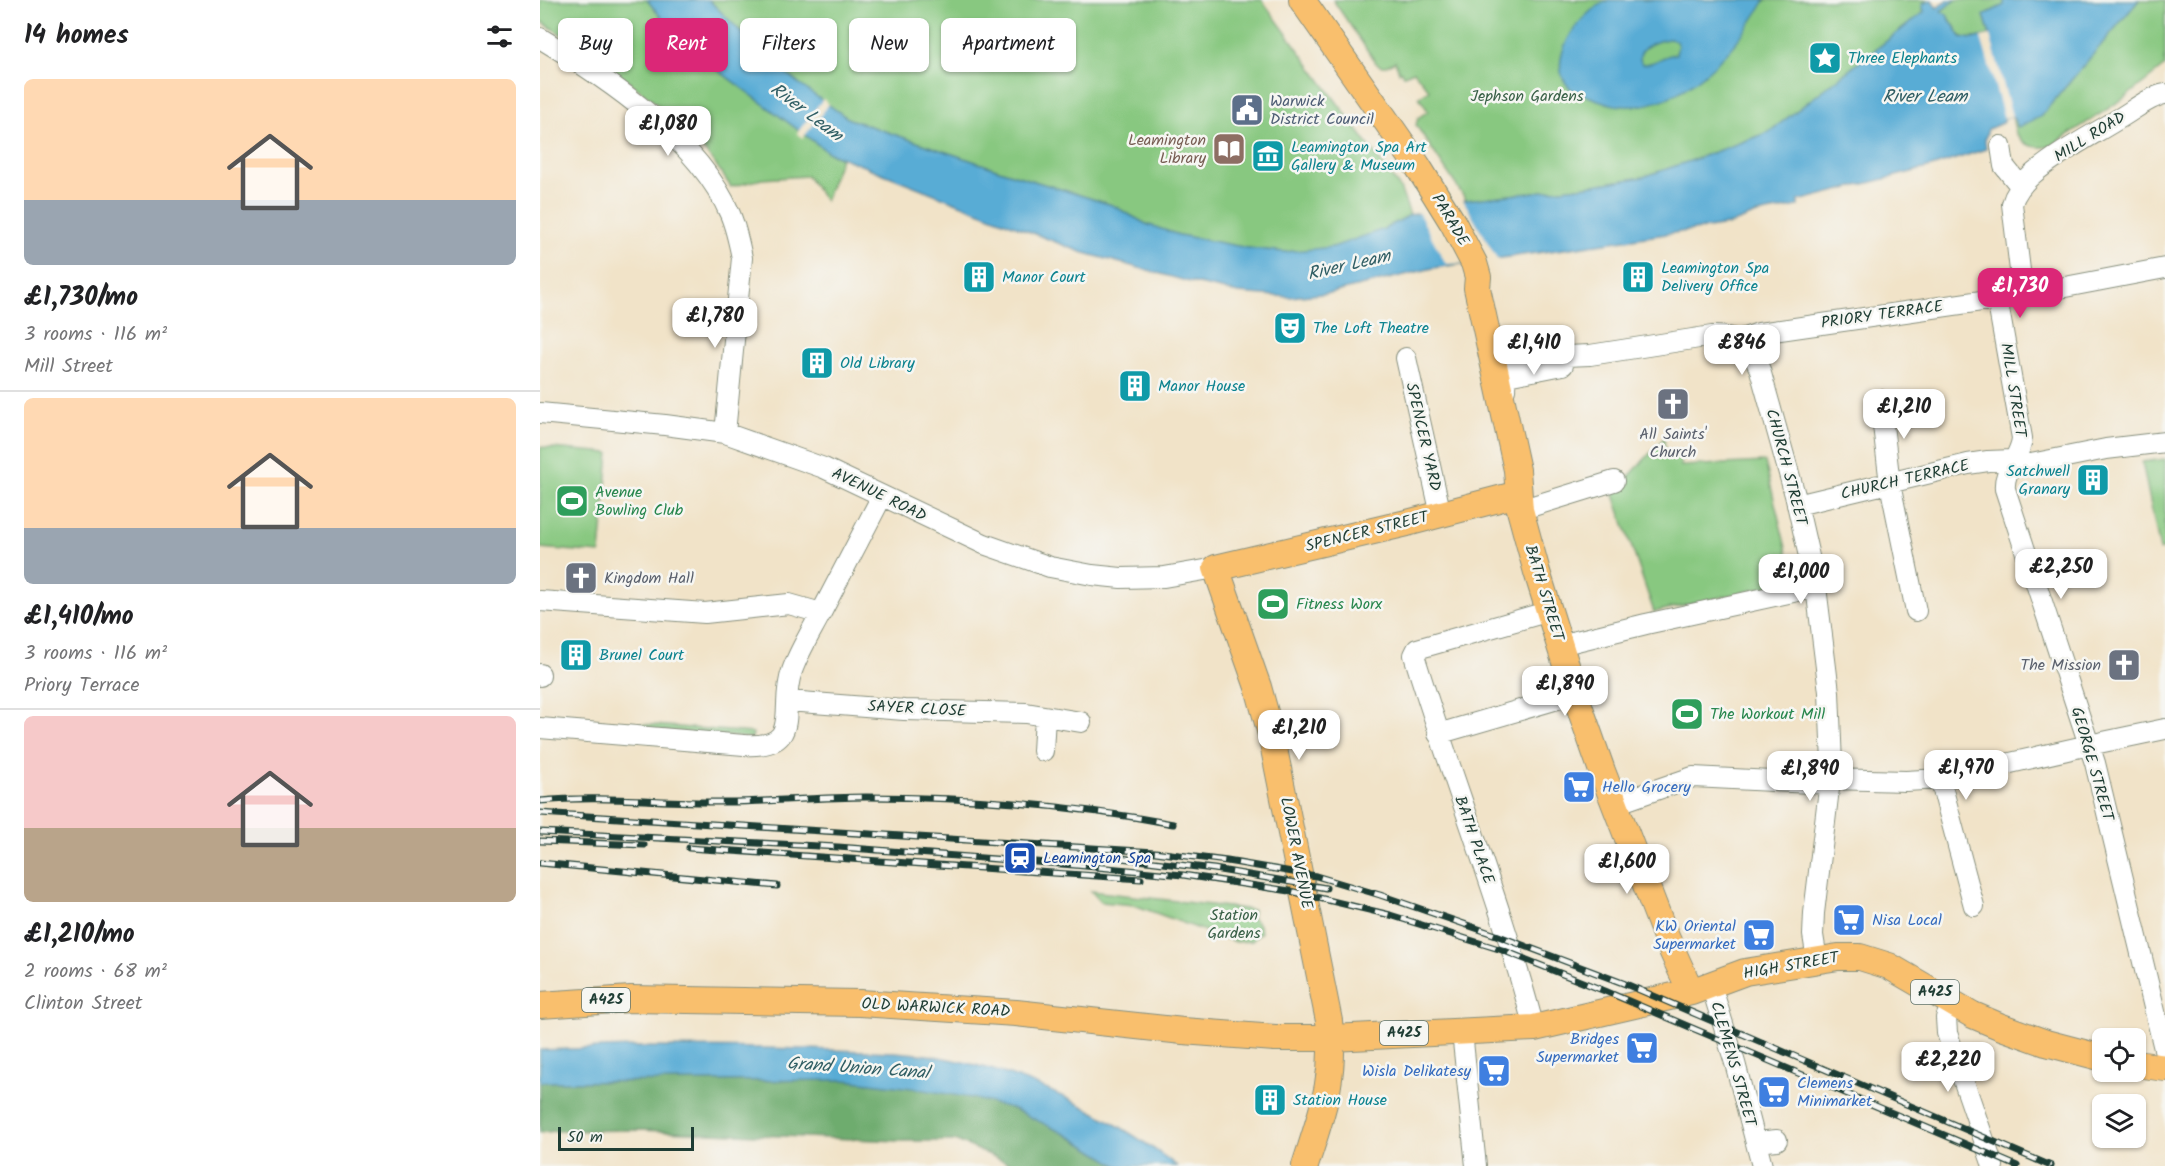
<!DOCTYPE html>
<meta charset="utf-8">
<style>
:root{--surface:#fff;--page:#f2f2f2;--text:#202124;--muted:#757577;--line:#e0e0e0;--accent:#db2777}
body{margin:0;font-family:Kalam,sans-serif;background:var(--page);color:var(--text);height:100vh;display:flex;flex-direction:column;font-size:22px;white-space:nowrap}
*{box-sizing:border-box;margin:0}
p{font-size:20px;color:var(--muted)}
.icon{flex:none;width:33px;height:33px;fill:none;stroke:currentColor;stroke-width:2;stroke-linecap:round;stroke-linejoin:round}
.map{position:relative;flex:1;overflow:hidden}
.drawer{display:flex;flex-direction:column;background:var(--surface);width:540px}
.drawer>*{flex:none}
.top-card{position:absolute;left:18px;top:18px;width:570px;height:54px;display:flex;gap:12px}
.tools{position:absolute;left:1552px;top:1028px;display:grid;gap:12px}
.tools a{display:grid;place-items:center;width:54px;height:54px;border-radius:9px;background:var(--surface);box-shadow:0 2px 4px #0004;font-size:30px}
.scale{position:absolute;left:18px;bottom:15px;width:136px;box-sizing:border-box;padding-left:6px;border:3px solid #1f3d34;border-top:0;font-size:16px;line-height:21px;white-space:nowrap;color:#1f3d34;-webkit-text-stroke:4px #f6f6f2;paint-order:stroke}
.price{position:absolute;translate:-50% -51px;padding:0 14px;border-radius:12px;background:#fff;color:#222;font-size:20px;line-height:39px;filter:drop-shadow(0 2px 3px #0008)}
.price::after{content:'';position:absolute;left:50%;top:36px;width:18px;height:14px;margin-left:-9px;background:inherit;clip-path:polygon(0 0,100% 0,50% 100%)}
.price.active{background:var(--accent);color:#fff}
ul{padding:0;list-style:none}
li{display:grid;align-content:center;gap:12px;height:318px;padding:0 24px}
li+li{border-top:2px solid var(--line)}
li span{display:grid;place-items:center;height:186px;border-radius:9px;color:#555}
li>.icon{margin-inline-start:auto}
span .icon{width:108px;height:108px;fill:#fffc;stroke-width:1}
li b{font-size:26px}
h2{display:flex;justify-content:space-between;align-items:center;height:72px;padding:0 24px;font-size:26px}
.pill{padding:0 21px;border-radius:9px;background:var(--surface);box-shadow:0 2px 4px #0004;font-size:21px;line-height:54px}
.pill.active{background:var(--accent);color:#fff}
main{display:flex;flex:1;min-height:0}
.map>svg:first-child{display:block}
</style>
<main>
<section class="drawer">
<h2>14 homes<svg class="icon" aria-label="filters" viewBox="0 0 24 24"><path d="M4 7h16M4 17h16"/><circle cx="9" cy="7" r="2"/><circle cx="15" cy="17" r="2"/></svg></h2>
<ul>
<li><span style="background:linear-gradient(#ffd9b3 65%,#9aa5b1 0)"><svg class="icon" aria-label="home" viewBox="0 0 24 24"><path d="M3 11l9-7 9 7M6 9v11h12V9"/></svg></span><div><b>£1,730/mo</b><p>3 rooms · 116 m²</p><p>Mill Street</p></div></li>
<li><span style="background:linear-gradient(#ffd9b3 70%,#9aa5b1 0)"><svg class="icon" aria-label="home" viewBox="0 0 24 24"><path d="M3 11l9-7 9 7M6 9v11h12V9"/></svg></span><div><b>£1,410/mo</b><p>3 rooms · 116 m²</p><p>Priory Terrace</p></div></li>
<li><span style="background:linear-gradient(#f6c9c9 60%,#b9a48a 0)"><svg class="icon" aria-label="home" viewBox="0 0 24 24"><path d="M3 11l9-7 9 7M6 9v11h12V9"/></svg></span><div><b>£1,210/mo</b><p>2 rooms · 68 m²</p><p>Clinton Street</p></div></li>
</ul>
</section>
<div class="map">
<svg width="1625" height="1166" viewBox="0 0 1625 1166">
<rect width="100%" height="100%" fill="#f6f6f2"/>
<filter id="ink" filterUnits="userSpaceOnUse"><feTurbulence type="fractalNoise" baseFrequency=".0167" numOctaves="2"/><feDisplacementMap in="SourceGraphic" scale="12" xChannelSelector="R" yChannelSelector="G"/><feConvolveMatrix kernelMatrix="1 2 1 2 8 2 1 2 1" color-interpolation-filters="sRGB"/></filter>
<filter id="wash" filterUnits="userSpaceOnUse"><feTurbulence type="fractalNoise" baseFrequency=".008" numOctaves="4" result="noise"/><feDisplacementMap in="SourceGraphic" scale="24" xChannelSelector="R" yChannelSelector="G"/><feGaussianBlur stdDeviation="1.35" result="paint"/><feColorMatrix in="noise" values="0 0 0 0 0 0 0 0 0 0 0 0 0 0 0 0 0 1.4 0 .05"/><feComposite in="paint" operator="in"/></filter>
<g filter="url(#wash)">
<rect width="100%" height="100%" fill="#f1e3c8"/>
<path fill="#88c880" stroke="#54825a" stroke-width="1.5" d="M0,0H107L144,45L288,152L301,158L285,201L267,176L222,179L191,187C159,136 121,105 73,70C49,53 25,36 0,21Z
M169,0H722L860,188L870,215L844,229L810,242L793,247L772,250L744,252L708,248L639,235L606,224L572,205L468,173L309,119L260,85L215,46Z
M793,0H1388L1382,4L1384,12L1229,132L1150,161L1103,177L1048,186L926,200L876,125L878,118L888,111L879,97L889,90L874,71L864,75L861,71L859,72L855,61C849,65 843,69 836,63Z
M1416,0H1464L1465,5L1444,15L1450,35C1407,46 1426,28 1401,11Z
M1599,0H1625V66L1583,99L1511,146C1499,149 1485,147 1477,135C1474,130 1473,121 1472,116L1500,117Z
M1124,438L1125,453L1140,452L1141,466L1225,462L1254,581L1114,612L1071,486L1083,483Z
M0,447L69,453L60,553L0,548Z
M1625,459V548L1620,550L1602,462Z
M88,723L213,733L212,738L88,728Z
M551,891L713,910L712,918L718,923L721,932L712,941L695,942L594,905L561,902Z"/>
<path fill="#6eac6e" stroke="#467451" stroke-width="1.5" d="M305,1080C360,1087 420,1090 473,1109C509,1122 545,1146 578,1166H476L417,1141H359L99,1130L15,1131L0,1133V1082Z"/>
<path fill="#59acd5" stroke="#3c7484" stroke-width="1.5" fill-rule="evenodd" d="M107,0H169L215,46L260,85L309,119L468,173L572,205L606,224L639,235L708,248L744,252L793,247L844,229L870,215L884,212L926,200L1048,186L1103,177L1150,161L1229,132L1384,12L1382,4L1392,0L1397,8L1407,0H1416L1401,11L1407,15L1421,37L1432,39L1450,35L1444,15L1464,5V0H1599L1500,117L1478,127L1472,116L1464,118V122L1448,129L1445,139L1446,149L1391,167L1258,201V206L1217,214L1188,225L893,268L791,293L750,297L698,293L650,282L541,252L288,152L144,45Z
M1069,0H1225C1197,49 1139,116 1075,105C1060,102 1045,95 1031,89C1001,63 1041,10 1069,0ZM1130,39L1135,40L1138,45L1136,54C1123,55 1115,65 1102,64C1093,48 1118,40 1130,39Z
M94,1047C161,1047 227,1047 294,1050C329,1051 365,1051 399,1057C485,1072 568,1113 637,1166H578L533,1138L474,1109L432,1098L372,1088L305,1080L0,1082V1050Z"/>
<path fill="#f1e3c8" d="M1450,35L1472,116L1464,118L1441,37Z
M283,99L289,104L263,138L257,133Z
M922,198L959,262L906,264L877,210Z"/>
</g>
<g filter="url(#ink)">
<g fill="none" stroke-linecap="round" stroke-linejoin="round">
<defs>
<path id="minor" d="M0,38C66,78 159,140 190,214C196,228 199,243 202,258L185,433
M1461,146L1464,166L1481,187
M1483,295L1472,204C1475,192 1484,182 1493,174C1519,152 1551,136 1580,118C1594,110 1609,97 1625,94
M1457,298L1482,438C1481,456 1463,470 1465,489L1555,763L1625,1053
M1199,340L1219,333L1483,295L1625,268
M866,358L901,515
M954,366L972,375L1023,365
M965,390C966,379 962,371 969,361L978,358L1050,355L1172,336C1201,336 1209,343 1220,370L1255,495L1276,587L1289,692L1292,764L1274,913L1273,935L1277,960
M1340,400L1350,484L1376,611
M0,413L125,425L185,433L284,468L444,544L510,567L552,575L581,578L624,577L676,568
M1471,464H1491L1566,449L1625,442
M1257,505L1428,464L1448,461L1473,460
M980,510L1074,481
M0,601L165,613L249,604L281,613L342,496
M1020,645L1106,624L1276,587
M0,676V674
M248,701L364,710L486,713L541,722
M0,728L204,745C265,749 238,708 252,671C259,651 271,632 281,613
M898,734L1035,694
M503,751L505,717
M1290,779L1366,781L1400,779L1549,745L1625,729
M1400,779L1434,906
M1075,804L1153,777L1289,784
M1171,985L1195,1063L1222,1166
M1412,1003L1406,1018L1407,1033L1453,1166
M994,1028C961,902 912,780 874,655L877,649L1010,611
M922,1032L936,1166
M1216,1142L1237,1140"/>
<path id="major" d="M762,0L877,165L913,223L934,263L938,277L937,288L977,470L980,510L997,572L1035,694L1062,771L1126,937L1151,992
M0,1005L91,999L320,1003L476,1013L643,1031L735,1038H792L994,1028L1151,992L1205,972L1298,957H1320L1349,966L1433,1015L1459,1026L1506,1043L1563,1058
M1596,1064L1625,1068
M765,1166C781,1115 797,1076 789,1021L731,734L718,687L676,568L867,523L978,494"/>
</defs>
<use href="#minor" stroke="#88907e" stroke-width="22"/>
<use href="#major" stroke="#88907e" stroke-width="28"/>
<use href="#minor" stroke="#fff" stroke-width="20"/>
<use href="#major" stroke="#f9bf6d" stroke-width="26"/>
<defs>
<path id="rail" d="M0,801C63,795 123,803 186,802C232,802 279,797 326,797C428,797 532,805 633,824
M0,813L615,852L687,861L776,876L840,895L956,935L1088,985L1511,1166
M0,832L298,847L534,865L643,875L750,891L850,915L962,950L1065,991L1477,1166
M0,841L104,845
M149,848L601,879
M581,858L674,869L786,888
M0,863L237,886"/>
</defs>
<use href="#rail" stroke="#1f3d34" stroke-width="7"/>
<use href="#rail" stroke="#f6f6f2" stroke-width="4.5" stroke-dasharray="14" stroke-linecap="butt"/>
</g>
</g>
<defs>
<symbol id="sight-square" viewBox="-11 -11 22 22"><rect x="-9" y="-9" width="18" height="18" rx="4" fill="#0f9aa8" stroke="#f6f6f2"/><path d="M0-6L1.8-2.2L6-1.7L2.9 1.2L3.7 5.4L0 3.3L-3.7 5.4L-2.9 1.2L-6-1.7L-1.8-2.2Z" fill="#fff"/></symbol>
<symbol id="civic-square" viewBox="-11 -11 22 22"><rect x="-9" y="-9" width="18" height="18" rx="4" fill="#5c6f8a" stroke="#f6f6f2"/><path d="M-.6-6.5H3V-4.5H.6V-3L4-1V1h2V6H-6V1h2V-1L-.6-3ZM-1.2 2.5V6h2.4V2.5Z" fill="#fff"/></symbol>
<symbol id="library-square" viewBox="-11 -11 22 22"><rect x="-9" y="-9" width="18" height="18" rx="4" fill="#8d6e63" stroke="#f6f6f2"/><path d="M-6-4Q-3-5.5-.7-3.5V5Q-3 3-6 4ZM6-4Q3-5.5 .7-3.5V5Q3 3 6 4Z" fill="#fff"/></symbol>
<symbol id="museum-square" viewBox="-11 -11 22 22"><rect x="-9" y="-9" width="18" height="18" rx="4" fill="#0f9aa8" stroke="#f6f6f2"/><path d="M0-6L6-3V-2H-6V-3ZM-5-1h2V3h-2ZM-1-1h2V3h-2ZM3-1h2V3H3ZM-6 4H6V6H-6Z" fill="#fff"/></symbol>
<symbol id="building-square" viewBox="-11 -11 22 22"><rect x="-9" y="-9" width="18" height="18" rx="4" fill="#0f9aa8" stroke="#f6f6f2"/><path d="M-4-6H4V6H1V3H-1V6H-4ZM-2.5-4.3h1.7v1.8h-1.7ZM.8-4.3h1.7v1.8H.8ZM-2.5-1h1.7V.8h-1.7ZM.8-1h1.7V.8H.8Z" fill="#fff"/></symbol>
<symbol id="theatre-square" viewBox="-11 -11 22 22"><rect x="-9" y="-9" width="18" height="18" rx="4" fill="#0f9aa8" stroke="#f6f6f2"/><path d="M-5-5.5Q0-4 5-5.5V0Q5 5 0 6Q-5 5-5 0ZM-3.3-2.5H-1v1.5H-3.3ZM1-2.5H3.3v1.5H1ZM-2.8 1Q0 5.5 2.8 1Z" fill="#fff"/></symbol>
<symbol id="church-square" viewBox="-11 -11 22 22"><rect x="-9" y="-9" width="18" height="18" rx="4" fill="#6b7280" stroke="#f6f6f2"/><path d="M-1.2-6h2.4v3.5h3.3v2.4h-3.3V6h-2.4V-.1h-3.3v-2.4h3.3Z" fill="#fff"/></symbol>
<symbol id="stadium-square" viewBox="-11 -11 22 22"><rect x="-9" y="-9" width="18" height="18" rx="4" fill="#2e9e5b" stroke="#f6f6f2"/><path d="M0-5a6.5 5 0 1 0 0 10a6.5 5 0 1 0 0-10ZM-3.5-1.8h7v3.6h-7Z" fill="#fff"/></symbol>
<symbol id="supermarket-square" viewBox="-11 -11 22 22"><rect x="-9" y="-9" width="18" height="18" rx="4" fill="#3f7fe0" stroke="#f6f6f2"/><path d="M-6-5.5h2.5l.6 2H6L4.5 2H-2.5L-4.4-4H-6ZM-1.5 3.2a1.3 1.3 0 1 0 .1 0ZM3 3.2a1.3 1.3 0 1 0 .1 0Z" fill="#fff"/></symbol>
<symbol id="station-square" viewBox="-11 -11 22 22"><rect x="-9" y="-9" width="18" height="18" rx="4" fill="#1a4fb4" stroke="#f6f6f2"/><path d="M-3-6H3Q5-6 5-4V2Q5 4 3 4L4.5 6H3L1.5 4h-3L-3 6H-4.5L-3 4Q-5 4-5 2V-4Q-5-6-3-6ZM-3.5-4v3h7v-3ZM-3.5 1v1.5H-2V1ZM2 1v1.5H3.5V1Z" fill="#fff"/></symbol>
</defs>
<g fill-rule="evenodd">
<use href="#sight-square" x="1266" y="39" width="38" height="38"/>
<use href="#civic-square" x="688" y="91" width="38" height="38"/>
<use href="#library-square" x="670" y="130" width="38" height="38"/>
<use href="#museum-square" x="709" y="137" width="38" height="38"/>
<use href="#building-square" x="420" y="258" width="38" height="38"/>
<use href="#building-square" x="1079" y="258" width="38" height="38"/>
<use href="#theatre-square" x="731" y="309" width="38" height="38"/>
<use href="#building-square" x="258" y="344" width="38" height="38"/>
<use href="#building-square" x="576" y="367" width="38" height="38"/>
<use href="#church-square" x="1114" y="385" width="38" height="38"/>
<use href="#building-square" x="1534" y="461" width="38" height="38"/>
<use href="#stadium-square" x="13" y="482" width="38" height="38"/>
<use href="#church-square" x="22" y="559" width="38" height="38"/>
<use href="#stadium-square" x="714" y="585" width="38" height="38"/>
<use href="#building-square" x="17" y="636" width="38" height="38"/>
<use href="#church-square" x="1565" y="646" width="38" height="38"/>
<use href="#stadium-square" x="1128" y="695" width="38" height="38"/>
<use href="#supermarket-square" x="1020" y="768" width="38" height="38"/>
<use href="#station-square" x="461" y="839" width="38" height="38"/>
<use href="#supermarket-square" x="1290" y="901" width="38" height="38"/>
<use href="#supermarket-square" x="1200" y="916" width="38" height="38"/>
<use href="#supermarket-square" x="1083" y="1029" width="38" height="38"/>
<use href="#supermarket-square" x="935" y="1052" width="38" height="38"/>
<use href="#supermarket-square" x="1215" y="1073" width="38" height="38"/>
<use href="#building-square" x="711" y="1081" width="38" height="38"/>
</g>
<g text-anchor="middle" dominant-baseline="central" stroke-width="5" stroke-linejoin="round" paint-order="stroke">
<g fill="#f6f6f2" stroke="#60746d" stroke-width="1.5">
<rect x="1371" y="980" width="48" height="24" rx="4.5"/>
<rect x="42" y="988" width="48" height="24" rx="4.5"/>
<rect x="840" y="1021" width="48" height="24" rx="4.5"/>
</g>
<g font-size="15" font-weight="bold" fill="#1f3d34">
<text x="1395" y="992">A425</text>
<text x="66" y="1000">A425</text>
<text x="864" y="1033">A425</text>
</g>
<g font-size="16" fill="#0d838f" stroke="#f6f6f2" text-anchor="start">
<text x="1308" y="58">Three Elephants</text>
<text x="751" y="147">Leamington Spa Art<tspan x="751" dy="18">Gallery &amp; Museum</tspan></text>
<text x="1121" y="268">Leamington Spa<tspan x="1121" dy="18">Delivery Office</tspan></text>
<text x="462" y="277">Manor Court</text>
<text x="773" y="328">The Loft Theatre</text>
<text x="300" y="363">Old Library</text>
<text x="618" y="386">Manor House</text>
<text x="1530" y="471" text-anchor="end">Satchwell<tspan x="1530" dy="18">Granary</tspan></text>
<text x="59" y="655">Brunel Court</text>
<text x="753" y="1100">Station House</text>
</g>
<g font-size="16" fill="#396047" stroke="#f6f6f2">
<text x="987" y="96">Jephson Gardens</text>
<text x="694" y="915">Station<tspan x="694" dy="18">Gardens</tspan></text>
</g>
<g font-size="16" fill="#4e5e75" stroke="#f6f6f2" text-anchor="start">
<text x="730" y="101">Warwick<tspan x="730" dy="18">District Council</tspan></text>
</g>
<g font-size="16" fill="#1f3d34" stroke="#f6f6f2">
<text transform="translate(1550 137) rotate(-32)">MILL ROAD</text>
<text transform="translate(910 220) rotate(59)">PARADE</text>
<text transform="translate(1342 315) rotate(-8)">PRIORY TERRACE</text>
<text transform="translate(1473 390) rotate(81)">MILL STREET</text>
<text transform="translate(883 437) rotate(77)">SPENCER YARD</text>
<text transform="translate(1246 467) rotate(75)">CHURCH STREET</text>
<text transform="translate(1365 480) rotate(-13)">CHURCH TERRACE</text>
<text transform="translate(339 495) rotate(26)">AVENUE ROAD</text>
<text transform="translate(827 532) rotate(-14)">SPENCER STREET</text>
<text transform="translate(1004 593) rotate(73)">BATH STREET</text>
<text transform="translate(377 709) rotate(3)">SAYER CLOSE</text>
<text transform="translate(1552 764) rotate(74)">GEORGE STREET</text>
<text transform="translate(934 840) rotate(71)">BATH PLACE</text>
<text transform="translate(756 853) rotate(79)">LOWER AVENUE</text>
<text transform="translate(1251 966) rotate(-10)">HIGH STREET</text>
<text transform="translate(396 1008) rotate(3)">OLD WARWICK ROAD</text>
<text transform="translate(1193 1064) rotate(74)">CLEMENS STREET</text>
</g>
<g font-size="16" fill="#785e54" stroke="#f6f6f2" text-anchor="end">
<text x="666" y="140">Leamington<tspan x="666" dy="18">Library</tspan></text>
</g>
<g font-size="16" fill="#5b616d" stroke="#f6f6f2">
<text x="1133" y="434">All Saints'<tspan x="1133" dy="18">Church</tspan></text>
<text x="64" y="578" text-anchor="start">Kingdom Hall</text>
<text x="1561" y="665" text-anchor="end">The Mission</text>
</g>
<g font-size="16" fill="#27864d" stroke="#f6f6f2" text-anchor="start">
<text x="55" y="492">Avenue<tspan x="55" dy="18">Bowling Club</tspan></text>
<text x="756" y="604">Fitness Worx</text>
<text x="1170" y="714">The Workout Mill</text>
</g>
<g font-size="16" fill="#366cbe" stroke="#f6f6f2" text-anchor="start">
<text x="1062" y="787">Hello Grocery</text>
<text x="1332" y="920">Nisa Local</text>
<text x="1196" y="926" text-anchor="end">KW Oriental<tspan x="1196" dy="18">Supermarket</tspan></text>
<text x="1079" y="1039" text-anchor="end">Bridges<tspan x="1079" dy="18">Supermarket</tspan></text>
<text x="931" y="1071" text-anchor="end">Wisla Delikatesy</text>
<text x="1257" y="1083">Clemens<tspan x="1257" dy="18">Minimarket</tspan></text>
</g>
<g font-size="16" fill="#164399" stroke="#f6f6f2" text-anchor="start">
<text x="503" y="858">Leamington Spa</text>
</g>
<g font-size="18" font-style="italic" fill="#305e64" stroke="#f6f6f2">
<text x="1385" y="97">River Leam</text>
<text transform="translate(266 113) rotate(37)">River Leam</text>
<text transform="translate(809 266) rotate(-13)">River Leam</text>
<text transform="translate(318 1069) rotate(4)">Grand Union Canal</text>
</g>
</g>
</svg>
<div class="tools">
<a><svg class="icon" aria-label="locate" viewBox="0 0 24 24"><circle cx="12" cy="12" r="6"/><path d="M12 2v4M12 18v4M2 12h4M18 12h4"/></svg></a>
<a><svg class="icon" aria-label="layers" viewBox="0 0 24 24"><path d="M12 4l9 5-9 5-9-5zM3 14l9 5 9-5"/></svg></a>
</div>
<div class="scale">50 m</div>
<b class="price" style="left:128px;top:157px">£1,080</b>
<b class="price active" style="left:1480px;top:319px">£1,730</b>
<b class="price" style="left:175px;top:349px">£1,780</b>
<b class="price" style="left:994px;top:376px">£1,410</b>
<b class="price" style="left:1202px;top:376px">£846</b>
<b class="price" style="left:1364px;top:440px">£1,210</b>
<b class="price" style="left:1521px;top:600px">£2,250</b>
<b class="price" style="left:1261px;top:605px">£1,000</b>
<b class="price" style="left:1025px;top:717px">£1,890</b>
<b class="price" style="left:759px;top:761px">£1,210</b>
<b class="price" style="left:1426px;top:801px">£1,970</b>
<b class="price" style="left:1270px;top:802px">£1,890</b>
<b class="price" style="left:1087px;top:895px">£1,600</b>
<b class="price" style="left:1408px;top:1093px">£2,220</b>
<div class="top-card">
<a class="pill">Buy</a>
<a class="pill active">Rent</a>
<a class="pill">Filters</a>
<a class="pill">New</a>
<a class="pill">Apartment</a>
</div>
</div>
</main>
